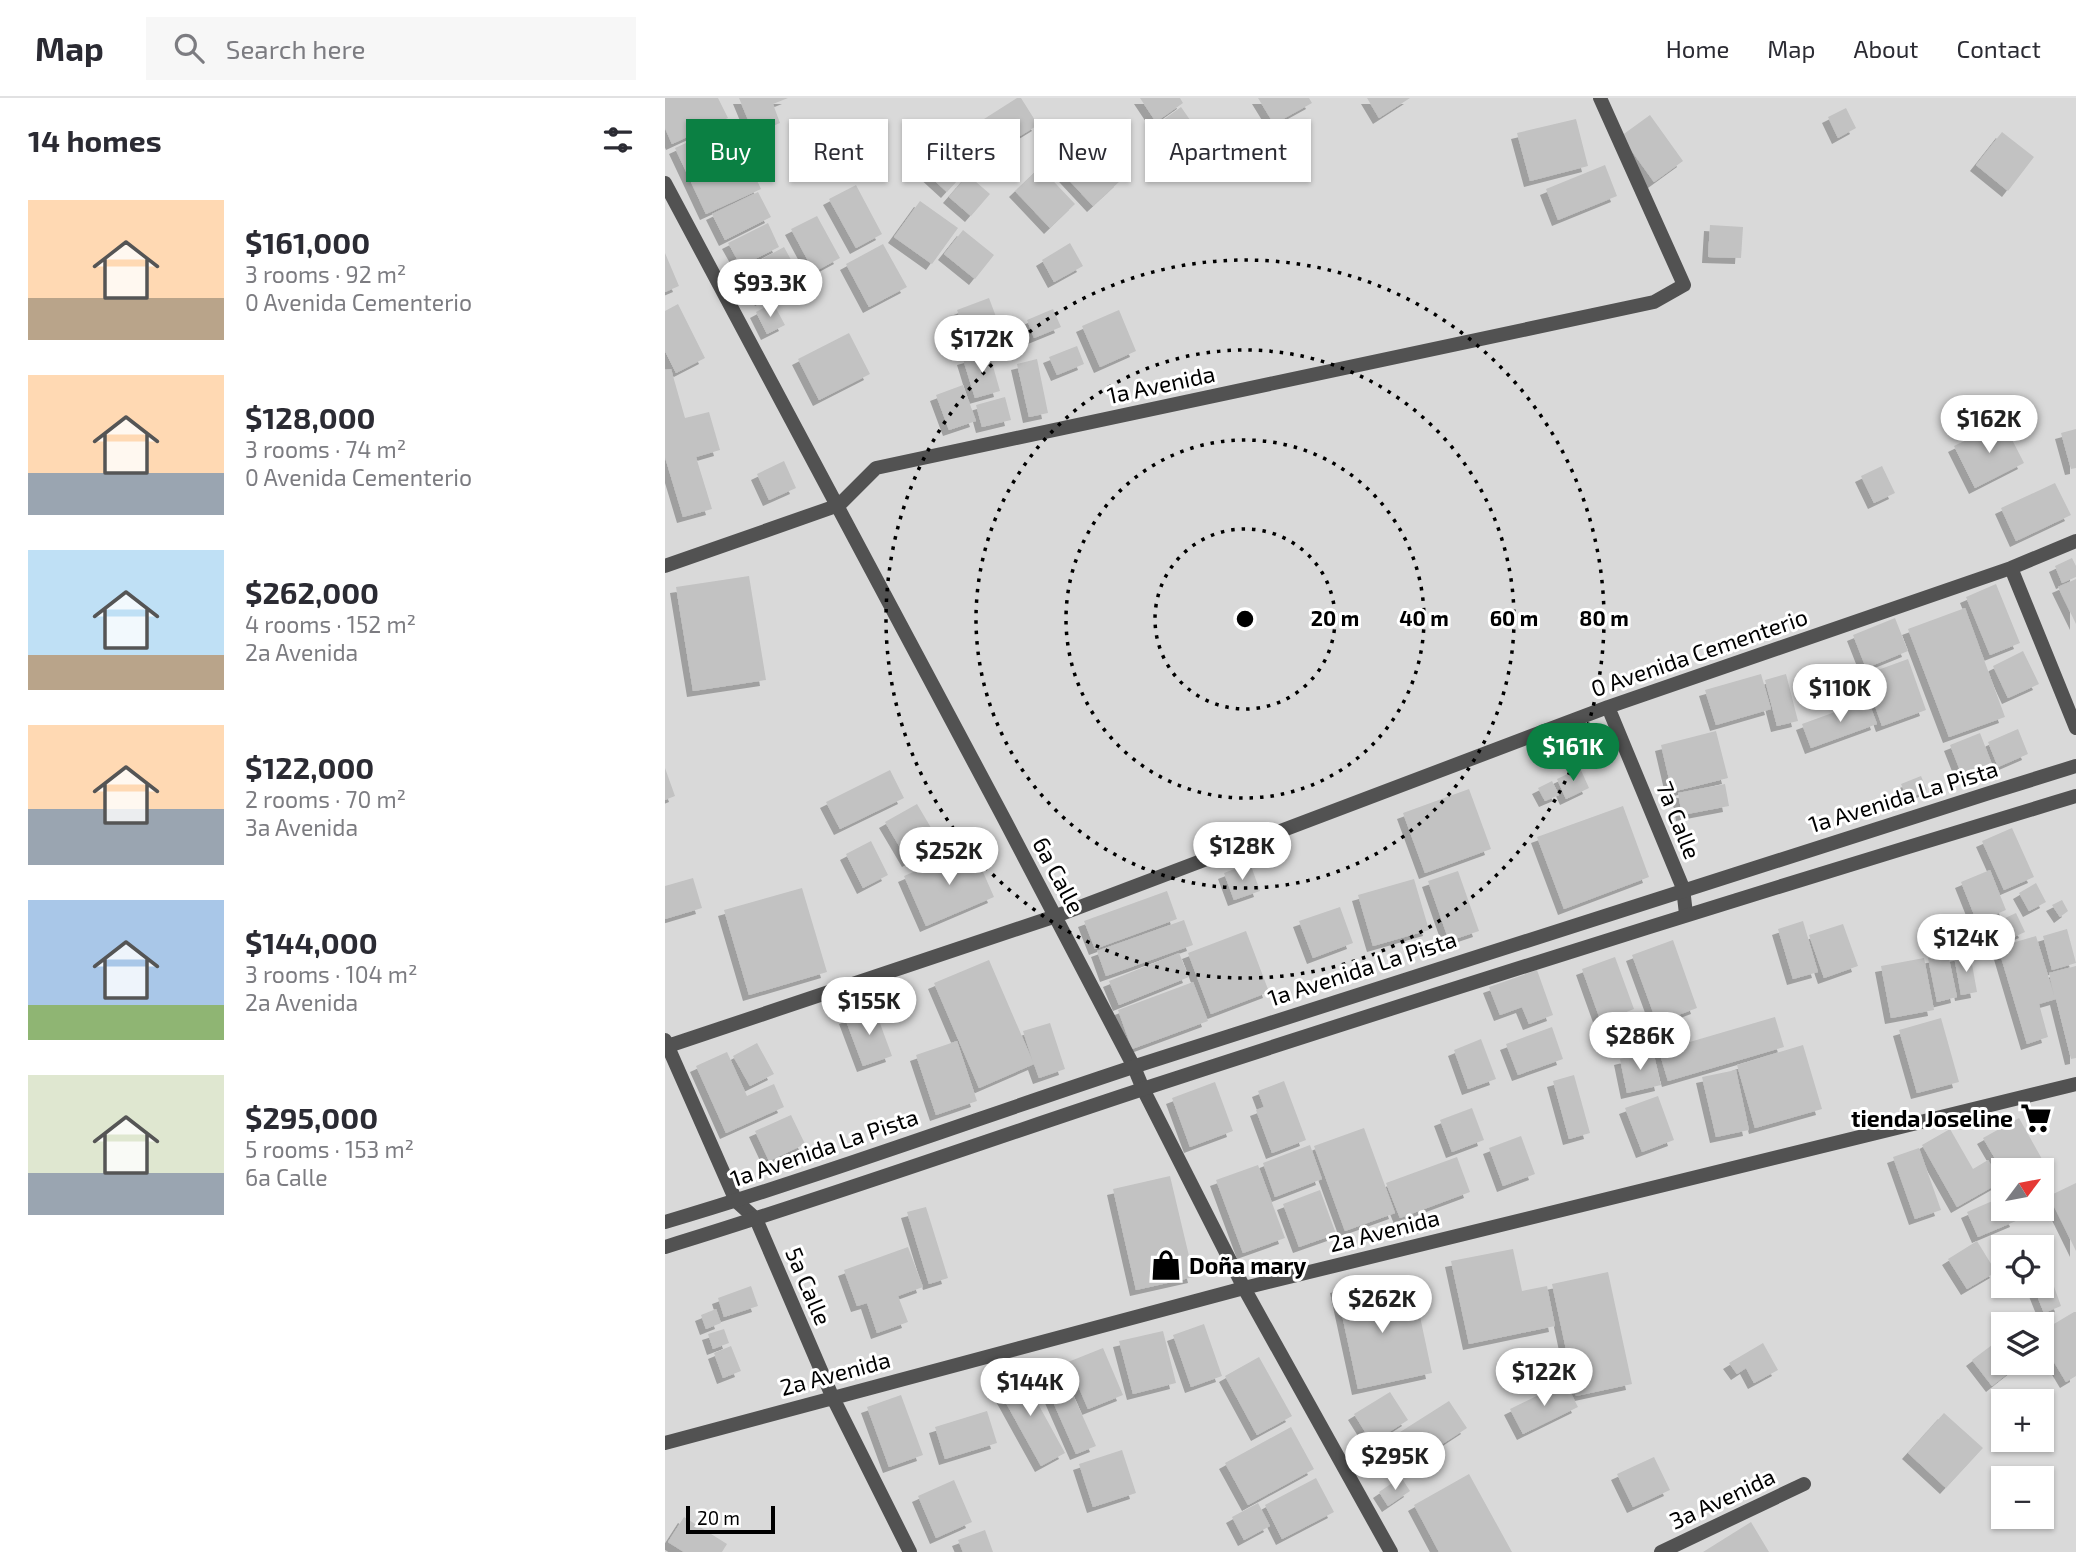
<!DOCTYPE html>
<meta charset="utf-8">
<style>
:root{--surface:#fff;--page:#f7f7f7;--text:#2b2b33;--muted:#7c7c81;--line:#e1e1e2;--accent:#0b8043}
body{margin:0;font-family:"Exo 2",sans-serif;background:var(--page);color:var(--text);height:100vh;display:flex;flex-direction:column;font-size:26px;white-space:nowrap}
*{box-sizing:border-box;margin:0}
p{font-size:23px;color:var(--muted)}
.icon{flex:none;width:38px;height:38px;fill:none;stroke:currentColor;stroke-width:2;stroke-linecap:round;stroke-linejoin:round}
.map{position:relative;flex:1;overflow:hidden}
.sheet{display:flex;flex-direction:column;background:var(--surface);width:665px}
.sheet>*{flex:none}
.banner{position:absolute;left:21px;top:21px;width:665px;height:63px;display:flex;gap:14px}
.needle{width:46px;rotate:58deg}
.fabs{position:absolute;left:1326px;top:1060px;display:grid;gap:14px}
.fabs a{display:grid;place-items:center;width:63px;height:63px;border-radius:0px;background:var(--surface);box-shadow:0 2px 5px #0004;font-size:35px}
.scale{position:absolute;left:21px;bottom:18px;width:89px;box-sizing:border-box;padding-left:7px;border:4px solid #000;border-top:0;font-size:19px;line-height:24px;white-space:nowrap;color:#000;-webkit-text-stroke:5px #fff;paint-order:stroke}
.price{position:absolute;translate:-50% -60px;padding:0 16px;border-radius:24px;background:#fff;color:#222;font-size:23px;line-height:46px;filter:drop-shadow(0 2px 4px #0008)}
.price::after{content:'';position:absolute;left:50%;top:42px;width:21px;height:16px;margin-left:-10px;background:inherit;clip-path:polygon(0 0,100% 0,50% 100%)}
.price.on{background:var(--accent);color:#fff}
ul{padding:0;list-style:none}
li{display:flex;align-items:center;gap:21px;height:175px;padding:0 28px}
li span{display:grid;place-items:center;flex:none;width:196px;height:140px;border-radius:0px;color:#555}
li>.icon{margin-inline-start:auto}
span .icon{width:84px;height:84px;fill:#fffc;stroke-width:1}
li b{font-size:30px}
h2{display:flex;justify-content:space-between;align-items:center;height:84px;padding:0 28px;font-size:30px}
.tag{padding:0 24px;border-radius:0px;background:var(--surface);box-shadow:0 2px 5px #0004;font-size:24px;line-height:63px}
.tag.on{background:var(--accent);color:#fff}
header{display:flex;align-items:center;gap:42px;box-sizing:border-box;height:98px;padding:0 35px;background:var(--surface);border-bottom:2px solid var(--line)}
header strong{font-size:33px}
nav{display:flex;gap:38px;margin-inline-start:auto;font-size:24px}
.search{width:490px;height:63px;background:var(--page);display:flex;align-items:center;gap:18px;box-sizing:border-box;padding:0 24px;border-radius:0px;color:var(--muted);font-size:26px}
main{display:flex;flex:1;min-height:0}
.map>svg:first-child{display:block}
</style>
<header>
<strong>Map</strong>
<div class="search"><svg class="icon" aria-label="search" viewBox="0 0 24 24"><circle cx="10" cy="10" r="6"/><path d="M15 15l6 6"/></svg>Search here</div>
<nav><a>Home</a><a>Map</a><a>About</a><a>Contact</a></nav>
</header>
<main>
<section class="sheet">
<h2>14 homes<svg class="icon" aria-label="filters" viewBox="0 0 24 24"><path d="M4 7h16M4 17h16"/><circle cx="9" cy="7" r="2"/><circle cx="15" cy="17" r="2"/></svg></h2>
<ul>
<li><span style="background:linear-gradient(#ffd9b3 70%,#b9a48a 0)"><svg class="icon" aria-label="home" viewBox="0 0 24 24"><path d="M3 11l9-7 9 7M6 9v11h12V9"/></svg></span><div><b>$161,000</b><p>3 rooms · 92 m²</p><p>0 Avenida Cementerio</p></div></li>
<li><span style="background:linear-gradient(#ffd9b3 70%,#9aa5b1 0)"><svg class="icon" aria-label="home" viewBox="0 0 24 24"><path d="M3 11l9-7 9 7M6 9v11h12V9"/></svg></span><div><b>$128,000</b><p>3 rooms · 74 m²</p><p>0 Avenida Cementerio</p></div></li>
<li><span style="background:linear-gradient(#bfe0f5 75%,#b9a48a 0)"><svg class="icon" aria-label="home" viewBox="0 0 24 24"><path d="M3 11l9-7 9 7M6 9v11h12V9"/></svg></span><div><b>$262,000</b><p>4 rooms · 152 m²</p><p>2a Avenida</p></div></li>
<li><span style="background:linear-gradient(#ffd9b3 60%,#9aa5b1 0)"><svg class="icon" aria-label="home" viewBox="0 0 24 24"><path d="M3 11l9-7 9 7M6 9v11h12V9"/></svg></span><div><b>$122,000</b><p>2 rooms · 70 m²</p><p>3a Avenida</p></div></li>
<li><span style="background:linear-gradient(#a9c7e8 75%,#8fb573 0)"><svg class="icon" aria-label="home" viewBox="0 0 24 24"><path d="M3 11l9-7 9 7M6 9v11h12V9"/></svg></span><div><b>$144,000</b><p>3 rooms · 104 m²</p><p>2a Avenida</p></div></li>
<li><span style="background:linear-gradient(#dfe7d0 70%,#9aa5b1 0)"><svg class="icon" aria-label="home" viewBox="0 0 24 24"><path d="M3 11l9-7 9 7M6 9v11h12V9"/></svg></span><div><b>$295,000</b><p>5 rooms · 153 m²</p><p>6a Calle</p></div></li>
</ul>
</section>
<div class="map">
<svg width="1411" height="1454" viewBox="0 0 1411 1454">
<defs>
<filter id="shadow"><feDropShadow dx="-6" dy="6" stdDeviation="0" flood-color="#0004"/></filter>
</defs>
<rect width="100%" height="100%" fill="#fff"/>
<path fill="#d9d9d9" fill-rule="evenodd" d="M0,0H1411V1454H0ZM1339,1073H1377V1111H1339ZM1339,1150H1377V1188H1339ZM1339,1227H1377V1265H1339ZM1339,1304H1377V1342H1339ZM1339,1381H1377V1419H1339Z"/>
<path fill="#c2c2c2" filter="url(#shadow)" d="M0,0H53L63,20L7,46L0,30Z
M74,0H123L108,6L115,25L89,36Z
M352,0H356L373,27L326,56L308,28Z
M475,0H515L518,5L491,24Z
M593,0H644L647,5L609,26Z
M702,0H745L714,20Z
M516,9L530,29L505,47L491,27Z
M1181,10L1191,30L1173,40L1163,19Z
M985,17L1018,63L989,84L956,38Z
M911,21L923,68L865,83L852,35Z
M65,25L96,91L41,116L10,50Z
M402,26L455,83L428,108L375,51Z
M1337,34L1369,59L1343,93L1311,67Z
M278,51L302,72L282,94L259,73Z
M940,67L952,98L893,122L881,91Z
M375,69L410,106L385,130L350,93Z
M303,77L325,96L306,118L284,99Z
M191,87L217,136L191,150L164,101Z
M93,94L106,119L60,142L47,116Z
M255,103L293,130L267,166L229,139Z
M152,118L175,160L149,174L126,131Z
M103,125L114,149L76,168L63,145Z
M1045,127L1078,129L1076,160L1043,159Z
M298,132L329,157L310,181L279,156Z
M405,145L418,168L389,184L377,162Z
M218,146L242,189L204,209L181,166Z
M119,149L136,180L96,202L79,171Z
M0,155L14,188L0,194Z
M324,200L336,232L304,244L292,212Z
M108,205L120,227L102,236L91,214Z
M13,206L40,260L11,275L0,253V213Z
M388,211L396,229L369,240L362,222Z
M454,212L471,253L435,269L417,228Z
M184,235L205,276L154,302L133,261Z
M412,248L419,266L392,277L384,259Z
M324,254L335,293L310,300L298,261Z
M372,261L383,315L364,319L352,266Z
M6,271L20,320L44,314L55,352L31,359L47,411L18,419L0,359V272Z
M298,287L311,323L284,332L271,297Z
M340,299L346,322L317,329L311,307Z
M1338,324L1359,365L1310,390L1289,348Z
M1411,331V370L1406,371L1396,335Z
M119,363L131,390L104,402L92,376Z
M1217,368L1230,395L1209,405L1196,378Z
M1390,385L1406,417L1351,443L1336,410Z
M1407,460L1411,468V479L1397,485L1390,468Z
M84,478L101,582L28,593L11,489Z
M1411,481V526L1393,489Z
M1331,486L1355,545L1325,557L1301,499Z
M1300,510L1340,619L1284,639L1243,531Z
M1230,520L1243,553L1201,570L1188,537Z
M1358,553L1374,586L1343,600L1328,568Z
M1243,561L1261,612L1217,628L1199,577Z
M1096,576L1106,611L1051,627L1040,592Z
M1121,576L1133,623L1112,628L1100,582Z
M1203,602L1212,626L1146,650L1137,626Z
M1353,631L1363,656L1333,669L1323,644Z
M1051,633L1063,680L1007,694L996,647Z
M1315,635L1328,669L1298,680L1285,647Z
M0,670L10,698L0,702Z
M915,670L924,690L901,701L892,681Z
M225,672L239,700L175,731L161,704Z
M1256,678L1262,692L1243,701L1236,686Z
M887,683L894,697L880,703L873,690Z
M1060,686L1064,708L1017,717L1013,695Z
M804,691L826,751L760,775L738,715Z
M252,706L275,745L243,763L220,724Z
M958,708L984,779L899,811L872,739Z
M1347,730L1369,779L1339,792L1317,743Z
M206,743L223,777L198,790L181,756Z
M307,749L329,799L261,828L239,778Z
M585,765L595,793L569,802L559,775Z
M1325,772L1341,812L1312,824L1296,784Z
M793,773L814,833L784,843L763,783Z
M28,780L37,810L0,821V788Z
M749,781L764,832L708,848L693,797Z
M1371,785L1381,804L1364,813L1354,795Z
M137,790L162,874L84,897L59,812Z
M502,793L512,821L430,851L419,823Z
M1397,802L1403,813L1395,819L1387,807Z
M675,809L688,845L648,860L634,823Z
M1351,815L1360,834L1322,851L1314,832Z
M519,822L528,847L441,878L432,853Z
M1138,823L1153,874L1128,881L1113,831Z
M1178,826L1193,868L1159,880L1144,837Z
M1402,831L1411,865L1387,872L1378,838Z
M581,833L604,894L546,916L523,855Z
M1371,838L1389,897L1384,875L1411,868V960L1406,961L1391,901L1374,906L1383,939L1362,946L1333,849Z
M1008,842L1032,910L992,925L967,857Z
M514,855L524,879L454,907L444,883Z
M1305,855L1312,894L1296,897L1289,858Z
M1283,856L1292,899L1272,904L1263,860Z
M950,859L969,911L936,924L917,871Z
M1259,860L1269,912L1226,920L1216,868Z
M324,862L368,964L358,933L385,925L400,971L374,980L369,966L314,990L269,885Z
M872,872L888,917L864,926L857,909L835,917L824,889Z
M528,884L543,923L467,951L453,912Z
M209,909L227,958L198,968L180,920Z
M1110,919L1119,949L1003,983L994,953Z
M1276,920L1294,984L1252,995L1234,932Z
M887,929L898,961L853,977L841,946Z
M816,941L831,981L803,991L789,952Z
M292,943L312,1003L271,1017L251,957Z
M92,945L109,976L85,988L68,958Z
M1138,947L1157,1011L1090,1030L1072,967Z
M988,953L996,987L962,995L955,961Z
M62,954L82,998L109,986L119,1009L61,1035L31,968Z
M1071,972L1084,1032L1051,1039L1037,979Z
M909,977L925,1035L904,1041L888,983Z
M619,983L641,1042L607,1055L591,1012L599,1009L593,993Z
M550,984L568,1033L525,1049L507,1000Z
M993,998L1009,1042L977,1054L960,1010Z
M807,1010L819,1042L787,1054L775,1022Z
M126,1017L140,1046L104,1063L90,1033Z
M1354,1020L1386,1077L1377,1082V1073H1339V1076L1318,1040Z
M699,1030L730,1115L680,1133L649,1048Z
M1285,1031L1308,1071L1323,1062L1336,1084L1292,1109L1257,1047Z
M856,1038L870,1076L838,1088L824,1050Z
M645,1047L657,1081L610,1099L598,1065Z
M1254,1050L1276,1112L1250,1121L1228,1059Z
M792,1059L805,1094L735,1120L721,1085Z
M593,1067L620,1140L578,1155L551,1082Z
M505,1078L529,1179L471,1192L448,1091Z
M1411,1085V1153L1384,1098Z
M655,1092L671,1136L634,1149L618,1106Z
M1339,1098V1111H1346L1351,1123L1313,1139L1302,1114Z
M261,1109L283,1180L264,1186L242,1114Z
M1312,1143L1331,1174L1302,1191L1283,1161Z
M243,1149L258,1189L233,1198L243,1224L212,1235L202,1205L192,1208L179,1172Z
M848,1151L857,1193L882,1188L890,1228L804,1246L786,1163Z
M943,1174L967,1286L911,1298L887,1186Z
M719,1178L727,1215L753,1209L767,1275L693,1291L671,1189Z
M1387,1183L1396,1208L1379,1215L1369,1190Z
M86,1188L93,1208L59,1219L53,1200Z
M51,1211L56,1225L41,1231L36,1217Z
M1409,1214H1411V1278L1401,1284L1377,1244V1233Z
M539,1226L557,1278L526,1289L508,1237Z
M59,1231L64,1245L48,1251L43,1236Z
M498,1233L511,1285L468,1296L454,1243Z
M1339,1238V1265H1356L1327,1288L1307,1262Z
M1098,1245L1113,1272L1089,1285L1081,1270L1072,1276L1064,1265Z
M66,1248L76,1273L58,1280L49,1255Z
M438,1250L458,1297L423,1311L403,1264Z
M594,1259L627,1318L592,1337L560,1278Z
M393,1263L431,1348L411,1356L374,1272Z
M354,1271L400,1355L376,1368L330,1285Z
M900,1284L913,1309L858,1336L845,1311Z
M725,1294L743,1322L707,1345L689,1316Z
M236,1297L258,1357L224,1369L202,1309Z
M784,1303L802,1330L750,1364L732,1336Z
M322,1313L332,1345L280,1361L270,1329Z
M1279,1315L1318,1350L1281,1390L1243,1355Z
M626,1329L649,1371L583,1407L560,1365Z
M457,1352L471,1395L428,1409L414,1366Z
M989,1359L1005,1392L968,1409L952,1376Z
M804,1376L847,1454H774L749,1407Z
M736,1379L745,1393L723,1408L714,1394Z
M651,1380L669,1414L617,1441L600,1407Z
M289,1382L307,1424L271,1440L253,1398Z
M593,1405L605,1428L579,1442L567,1419Z
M19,1419L62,1446L57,1454H19L3,1444Z
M1086,1424L1104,1454H1038Z
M320,1432L328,1454H298L293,1442Z"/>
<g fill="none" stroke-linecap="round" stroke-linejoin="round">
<path stroke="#525252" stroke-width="14" d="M0,85C158,378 315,673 469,969L478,991L579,1190L726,1454
M0,468L174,407L211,370L989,204L1019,187L935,0
M1346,470L1411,630
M943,609L1018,790L1021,816
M0,942L71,1103L91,1121L167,1298L245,1454
M0,949L391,818L943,609L1346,470L1411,443
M0,1345L579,1190L1411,986
M996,1454L1139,1386"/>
<path stroke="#525252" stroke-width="14" d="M0,1124C159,1077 316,1019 474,967C786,865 1098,765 1411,668
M0,1149C161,1100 320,1043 481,990C790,889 1100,792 1411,698"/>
</g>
<g fill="none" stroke="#000" stroke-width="3.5" stroke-dasharray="3.5 7">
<circle cx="580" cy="521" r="90"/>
<circle cx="580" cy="521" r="179"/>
<circle cx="580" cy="521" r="269"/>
<circle cx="580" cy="521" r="359"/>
</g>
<defs>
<symbol id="supermarket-bare" viewBox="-9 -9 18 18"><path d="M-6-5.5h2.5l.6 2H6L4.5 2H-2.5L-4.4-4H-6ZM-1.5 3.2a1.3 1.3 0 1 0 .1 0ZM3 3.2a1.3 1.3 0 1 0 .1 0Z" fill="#000" stroke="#fff" stroke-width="2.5" paint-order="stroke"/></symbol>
<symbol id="shop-bare" viewBox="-9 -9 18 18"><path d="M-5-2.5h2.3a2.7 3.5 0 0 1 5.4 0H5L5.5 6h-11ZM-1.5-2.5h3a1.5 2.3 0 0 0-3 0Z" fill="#000" stroke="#fff" stroke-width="2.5" paint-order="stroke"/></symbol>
</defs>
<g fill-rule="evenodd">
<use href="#supermarket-bare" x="1349" y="998" width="44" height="44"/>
<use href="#shop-bare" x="479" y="1145" width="44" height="44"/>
</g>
<g text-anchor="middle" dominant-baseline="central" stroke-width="6" stroke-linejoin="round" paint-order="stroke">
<g font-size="23" fill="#000" stroke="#fff">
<text transform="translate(496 286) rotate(-12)">1a Avenida</text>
<text transform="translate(1034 554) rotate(-19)">0 Avenida Cementerio</text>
<text transform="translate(1238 698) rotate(-17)">1a Avenida La Pista</text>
<text transform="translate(1014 722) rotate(68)">7a Calle</text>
<text transform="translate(394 777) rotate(62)">6a Calle</text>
<text transform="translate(697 870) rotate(-18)">1a Avenida La Pista</text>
<text transform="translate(159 1049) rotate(-19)">1a Avenida La Pista</text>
<text transform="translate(719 1132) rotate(-14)">2a Avenida</text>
<text transform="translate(144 1188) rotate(67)">5a Calle</text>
<text transform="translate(170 1275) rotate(-15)">2a Avenida</text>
<text transform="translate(1057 1400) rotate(-25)">3a Avenida</text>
</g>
<g font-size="23" font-weight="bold" fill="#000" stroke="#fff" text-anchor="end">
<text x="1348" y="1020">tienda Joseline</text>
<text x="524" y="1167" text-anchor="start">Doña mary</text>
</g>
</g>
<circle cx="580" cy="521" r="10" fill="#000" stroke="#fff" stroke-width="3.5"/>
<g font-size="21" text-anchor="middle" font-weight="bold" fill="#000" stroke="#fff" stroke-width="6" stroke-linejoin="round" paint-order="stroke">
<text x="670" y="528">20 m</text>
<text x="759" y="528">40 m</text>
<text x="849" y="528">60 m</text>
<text x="939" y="528">80 m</text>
</g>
</svg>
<div class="fabs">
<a><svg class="needle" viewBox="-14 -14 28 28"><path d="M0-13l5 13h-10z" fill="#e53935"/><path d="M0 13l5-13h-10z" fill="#7c7c81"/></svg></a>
<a><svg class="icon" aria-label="locate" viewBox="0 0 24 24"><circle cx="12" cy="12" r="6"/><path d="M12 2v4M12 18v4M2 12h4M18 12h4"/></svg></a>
<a><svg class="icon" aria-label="layers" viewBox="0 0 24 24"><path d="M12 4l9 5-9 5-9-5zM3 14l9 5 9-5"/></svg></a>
<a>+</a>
<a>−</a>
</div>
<div class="scale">20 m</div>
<b class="price" style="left:105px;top:221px">$93.3K</b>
<b class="price" style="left:317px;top:277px">$172K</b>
<b class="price" style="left:1324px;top:357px">$162K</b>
<b class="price" style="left:1175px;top:626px">$110K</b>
<b class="price on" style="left:908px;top:685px">$161K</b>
<b class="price" style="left:577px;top:784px">$128K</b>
<b class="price" style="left:284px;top:789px">$252K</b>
<b class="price" style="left:1301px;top:876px">$124K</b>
<b class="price" style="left:204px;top:939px">$155K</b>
<b class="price" style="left:975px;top:974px">$286K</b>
<b class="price" style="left:717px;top:1237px">$262K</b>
<b class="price" style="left:879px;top:1310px">$122K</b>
<b class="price" style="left:365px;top:1320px">$144K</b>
<b class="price" style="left:730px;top:1394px">$295K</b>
<div class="banner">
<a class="tag on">Buy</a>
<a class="tag">Rent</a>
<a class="tag">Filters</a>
<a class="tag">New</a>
<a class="tag">Apartment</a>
</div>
</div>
</main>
